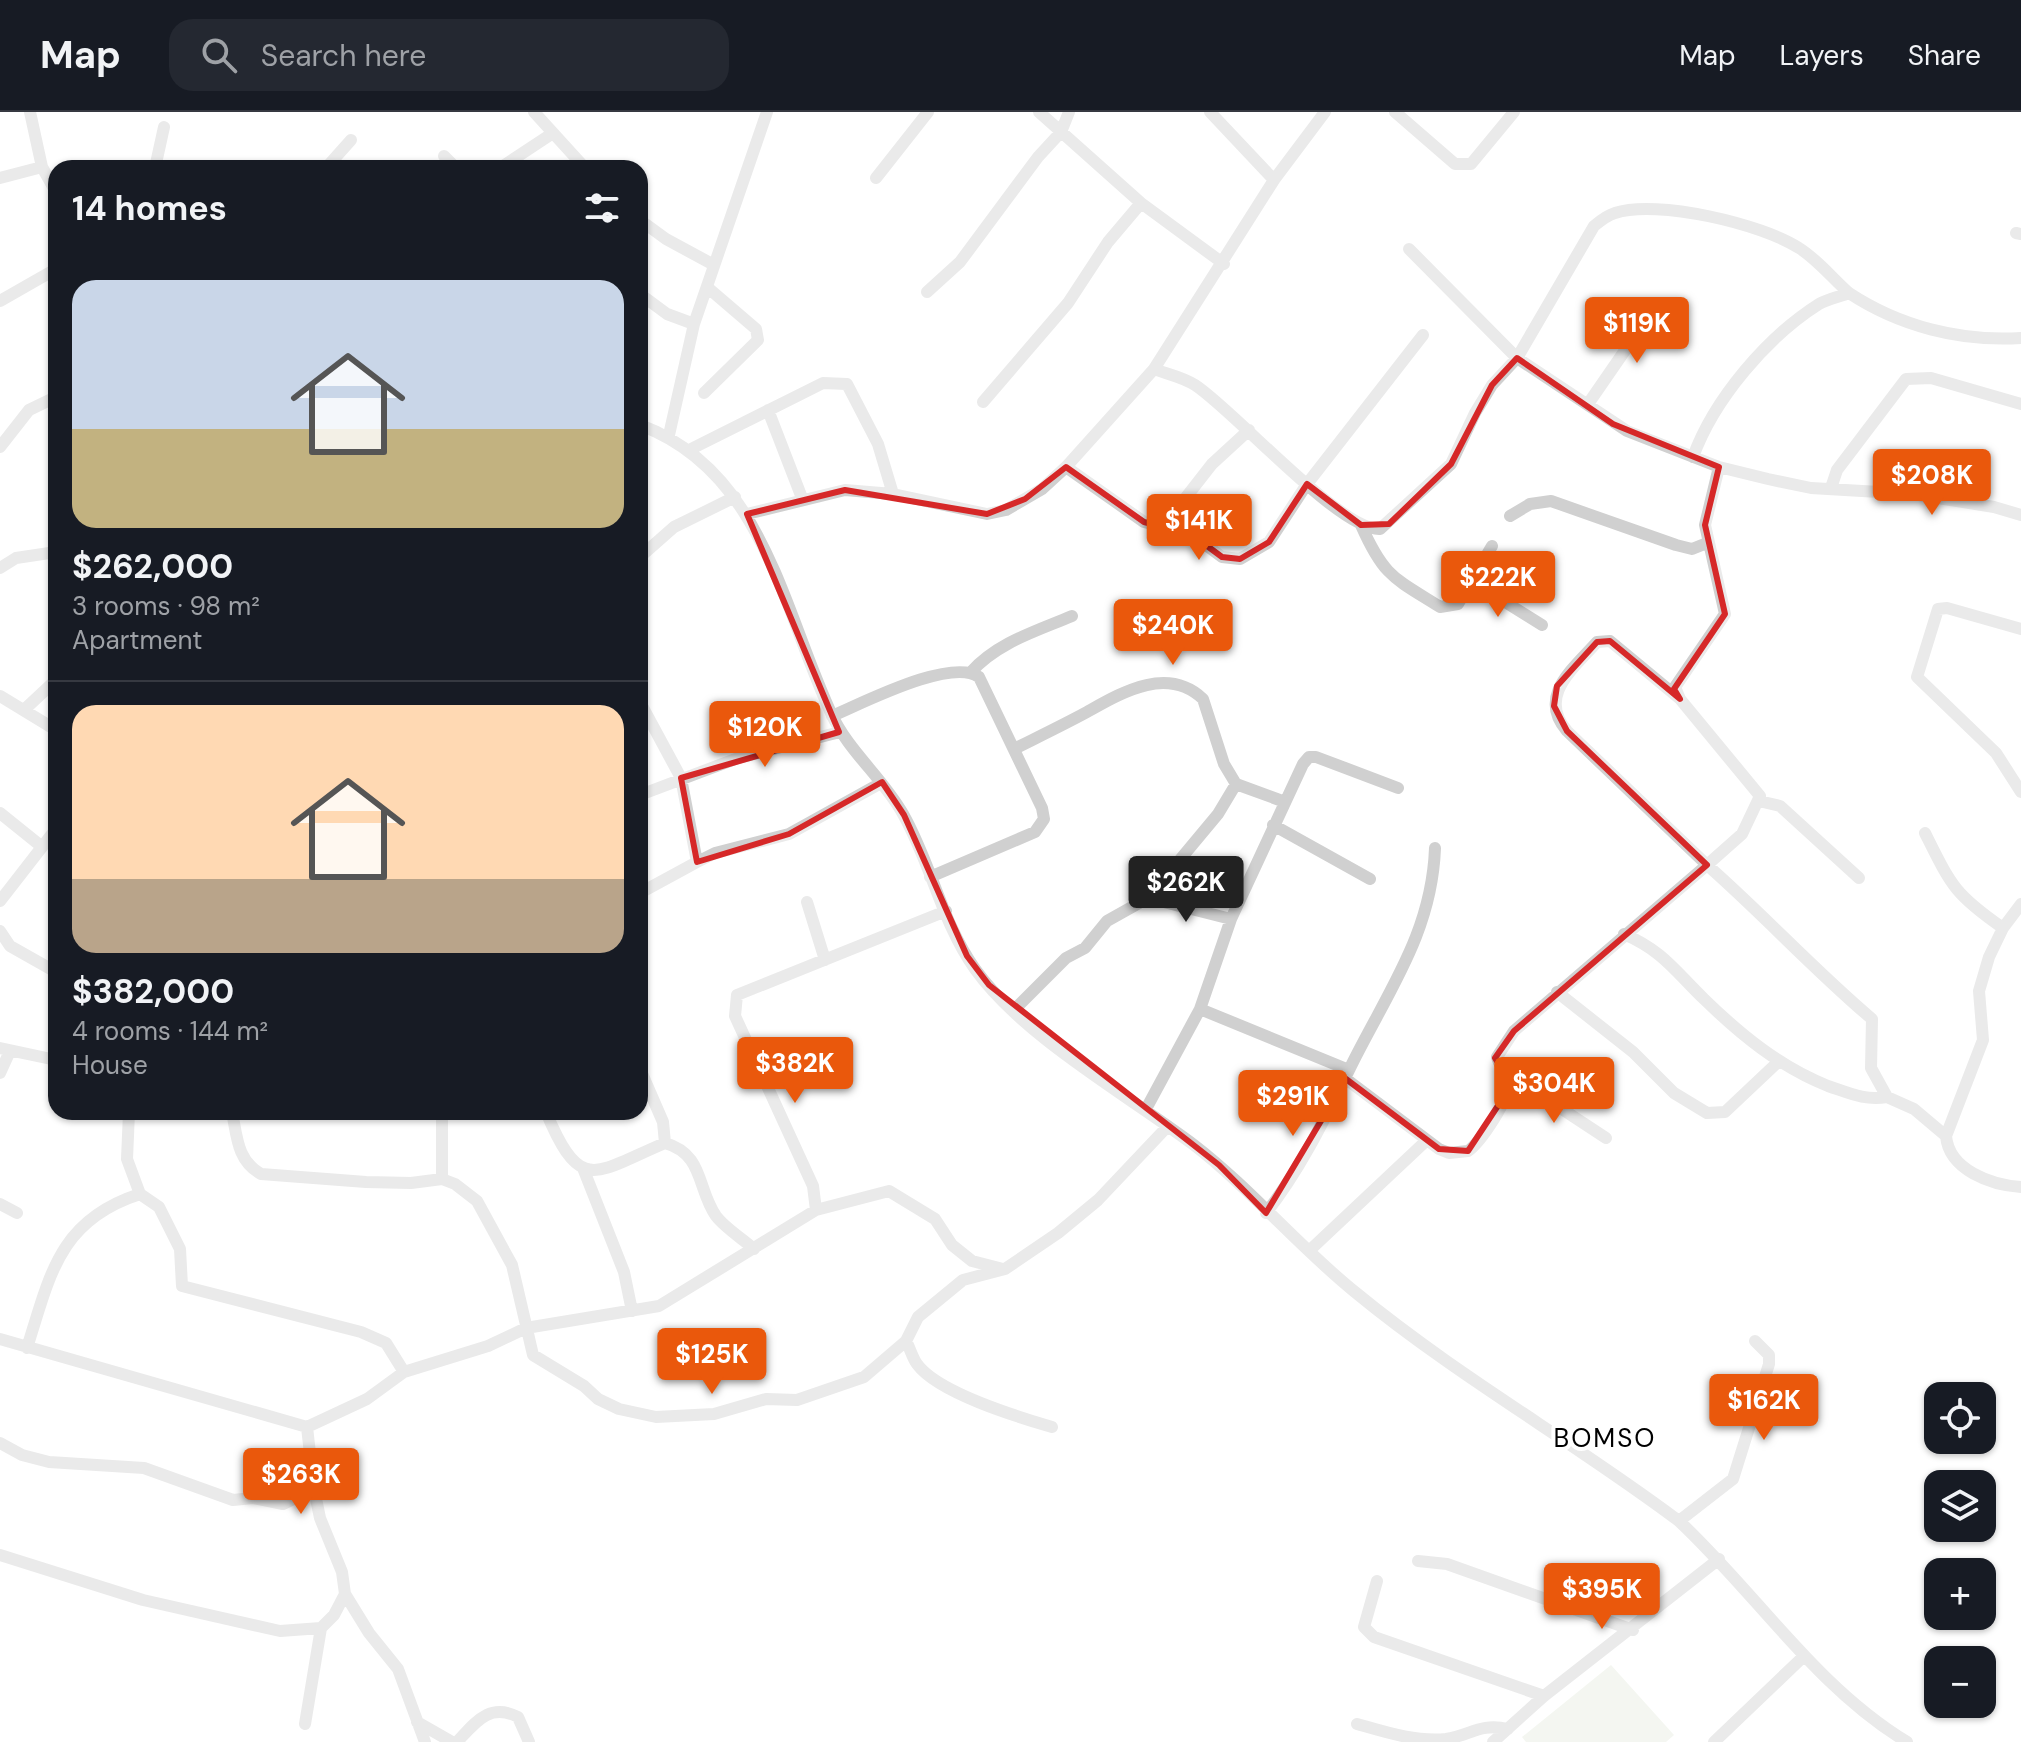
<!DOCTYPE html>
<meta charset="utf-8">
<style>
:root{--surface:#171b24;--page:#242831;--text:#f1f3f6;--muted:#9ea1a6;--line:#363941;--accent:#ea580c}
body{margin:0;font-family:"DM Sans",sans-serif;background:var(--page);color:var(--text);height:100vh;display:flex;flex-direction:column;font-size:30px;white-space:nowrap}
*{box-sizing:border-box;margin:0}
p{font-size:26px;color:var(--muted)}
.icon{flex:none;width:44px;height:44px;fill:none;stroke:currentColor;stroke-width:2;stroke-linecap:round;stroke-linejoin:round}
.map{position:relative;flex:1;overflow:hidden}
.drawer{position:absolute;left:48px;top:48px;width:600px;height:960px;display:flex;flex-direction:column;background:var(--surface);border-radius:24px;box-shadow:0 2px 6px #0004}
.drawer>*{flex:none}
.buttons{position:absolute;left:1924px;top:1270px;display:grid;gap:16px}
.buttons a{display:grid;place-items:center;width:72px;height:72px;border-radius:16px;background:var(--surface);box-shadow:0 2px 6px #0004;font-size:40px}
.price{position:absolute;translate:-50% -68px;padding:0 18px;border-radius:8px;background:var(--accent);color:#fff;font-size:26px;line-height:52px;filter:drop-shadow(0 2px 4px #0008)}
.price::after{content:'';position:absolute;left:50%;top:48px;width:24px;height:18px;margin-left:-12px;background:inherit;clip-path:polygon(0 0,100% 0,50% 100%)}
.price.selected{background:#222;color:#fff}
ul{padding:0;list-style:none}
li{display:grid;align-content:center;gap:16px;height:424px;padding:0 24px}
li+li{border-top:2px solid var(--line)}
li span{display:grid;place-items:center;height:248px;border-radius:24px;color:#555}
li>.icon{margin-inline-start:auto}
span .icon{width:144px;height:144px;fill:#fffc;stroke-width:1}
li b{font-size:34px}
h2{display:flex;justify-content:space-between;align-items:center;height:96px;padding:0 24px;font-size:34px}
header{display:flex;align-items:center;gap:48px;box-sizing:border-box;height:112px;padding:0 40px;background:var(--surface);border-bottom:2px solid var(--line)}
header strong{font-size:38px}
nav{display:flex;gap:44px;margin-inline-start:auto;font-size:28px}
.search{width:560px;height:72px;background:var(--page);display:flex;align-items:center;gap:20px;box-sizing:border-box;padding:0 28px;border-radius:24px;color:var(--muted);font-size:30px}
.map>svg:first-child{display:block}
</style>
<header>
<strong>Map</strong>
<div class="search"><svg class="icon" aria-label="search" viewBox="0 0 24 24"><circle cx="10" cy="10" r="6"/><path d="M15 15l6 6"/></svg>Search here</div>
<nav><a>Map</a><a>Layers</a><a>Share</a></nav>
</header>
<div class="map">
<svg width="2021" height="1630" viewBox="0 0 2021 1630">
<rect width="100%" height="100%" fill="#fff"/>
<path fill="#e6ecdf" d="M1611,1553L1674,1623L1666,1630H1526L1522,1625Z"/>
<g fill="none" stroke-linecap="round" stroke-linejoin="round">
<path stroke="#d0d0d0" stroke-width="12" d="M30,0L42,55L56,80
M534,0L585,56
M1039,0L1141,91
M1210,0L1274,68
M1395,0L1455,52H1471L1514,0
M444,44L456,56
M155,56L164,15
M326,56L351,28
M500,56L553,21
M0,66L42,55
M876,66L928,0
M640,108L666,127L714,153
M2016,121L2021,122
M1409,137L1517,246L1627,319L1719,355L1768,367L1811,376L1913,382L1994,395L2021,403
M927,180L960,150L1038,45L1061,20L1069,0
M640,182L667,202L694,212
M0,189L56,157
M1154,257C1167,262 1183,265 1195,273C1235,299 1340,419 1380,417L1451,352L1475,301L1492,273L1517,246L1594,114C1600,109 1608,103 1615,101C1657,87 1762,112 1799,136C1817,147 1833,167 1849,181
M704,281L758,228L756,217L707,175
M983,290L1068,191L1108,130L1141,91L1224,152
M1588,292L1657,192
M768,298L802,386
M640,313C762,358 782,495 831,601C848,639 883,666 903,702C931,751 942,811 975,857C1024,925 1126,982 1194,1033C1251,1077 1298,1134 1355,1180C1457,1264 1574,1330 1679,1409C1757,1482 1815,1574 1907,1630
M669,323L694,212L767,0
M0,335L29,298L56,285
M691,337L823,271L847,272L878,332L893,382
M1693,345C1714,287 1767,225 1819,192C1828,187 1839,185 1849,181C1899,214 1960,230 2021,226
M1066,355L1144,410L1191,422L1222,445L1240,447L1269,430L1307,372L1423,223
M1831,376L1837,358L1906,267L1931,266L2021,292
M747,402L845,378L893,382L987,402L1006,398L1042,377L1066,355L1154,257L1274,68L1325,0
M1510,404L1530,392L1551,389L1676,433L1692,437L1707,431
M1361,413C1384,465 1394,466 1440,495L1458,492L1492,434
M1162,416L1212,352L1249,318
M640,445L674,415L735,385
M0,456L16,446L56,440
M1473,470L1542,513
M2021,517L1947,496L1938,497L1917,565L1996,641L2021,680
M971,560C998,530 1037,519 1072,504
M0,584L56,618
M1680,587L1610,529L1597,530C1573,557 1537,584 1567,619L1707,753L1742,722L1760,684L1680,587L1675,575L1725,502L1705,413L1719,355
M640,590L681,666L697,750L715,741L789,722L881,671
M25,597L56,568
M832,604C863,591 951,545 979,565L1042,696L1044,707L1035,720L930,765
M1014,637C1038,625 1063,613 1087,600C1121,581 1167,553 1203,587L1224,652L1236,672L1285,690
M640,683L738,646L840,620
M1759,689L1780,694L1859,766
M0,701L41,734
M1273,713L1370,767
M1925,721C1951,773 1954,782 2003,816
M640,781L697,750
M1148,786L1231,807
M0,789L56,717
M807,790L825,848
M2021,792L2003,816L1989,845L1979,879L1983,928L1946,1024C1949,1058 1991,1073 2021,1075
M0,819L10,834L56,860
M1624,822C1663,839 1675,859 1704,887C1741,923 1780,955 1828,974C1849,981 1865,989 1887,985
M1557,880L1633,940L1674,981L1707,1001L1725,1000L1778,950
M1200,897L1349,958
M1014,898L1066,846L1085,836L1107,809L1148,786L1218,702L1236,672
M0,936L56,948
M640,957L663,1010L665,1031
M0,961L10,939
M1346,967L1439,1037L1449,1041L1468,1039C1480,1031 1513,983 1509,968C1506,959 1499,954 1497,945L1514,919L1707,753C1764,803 1814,858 1872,907L1871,956L1887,985L1914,997L1946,1024
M1509,974L1530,976L1606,1026
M1146,997L1200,897L1231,807L1303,652L1309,645H1316L1398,676
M129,1000L127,1047L140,1082L159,1095L180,1137L182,1174L361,1220L386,1231L404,1260
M232,1000C237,1024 237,1049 261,1062L366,1070L411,1071L442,1067L455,1072L477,1089L512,1153L533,1243L584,1274L598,1287L619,1297L656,1305L714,1302L766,1287L797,1288L864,1265L906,1229L918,1205L963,1168L1005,1157L1058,1121L1098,1088L1168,1014
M546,1000C581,1083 594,1061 665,1031C704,1042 697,1077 716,1104C725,1116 743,1127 754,1137
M583,1056L624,1160L632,1199
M442,1067V1000
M0,1092L17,1101
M816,1098L813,1074L735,904L737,883L946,799
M1266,1101C1303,1054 1328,1000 1355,946C1391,875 1432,818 1435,736
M1310,1138L1427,1028
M0,1227L307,1315
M906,1229C910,1236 912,1245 917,1252C938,1281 1018,1305 1052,1315
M27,1236C50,1163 59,1108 140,1082
M0,1331L22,1343L49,1350L144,1356L233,1388L253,1386L283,1392L314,1377
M1679,1409L1733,1367L1769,1252V1243L1755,1229
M0,1443L143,1488L280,1519L321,1516
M1418,1449L1447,1452L1633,1518
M1377,1469L1364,1515L1374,1525L1544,1584
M345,1482L369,1521L398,1557L425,1630
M417,1610L452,1630
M305,1612L321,1516L334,1503L345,1482L342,1460L320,1406L314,1377L307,1315L367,1287L404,1260L488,1234L526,1216L659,1194L816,1098L889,1079L935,1107L952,1133L972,1149L1003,1157
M1357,1612C1385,1620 1415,1630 1446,1627C1471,1623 1480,1611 1508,1617
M457,1630C475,1611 489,1590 518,1605L529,1630
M1493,1630L1544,1584L1719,1447
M1714,1630L1803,1545"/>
</g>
<path d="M0 0H2021V1630H0ZM1517,246L1613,312L1719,355L1705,413L1725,502L1674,577L1680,587L1610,529L1597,530L1557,574L1554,594L1567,619L1707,753L1514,919L1495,946L1509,969L1507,980L1468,1039L1439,1037L1346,967L1266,1101L1219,1053L989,873L967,844L904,703L882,670L789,722L697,750L681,666L839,620L747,402L845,378L987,402L1025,387L1066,355L1144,410L1191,422L1222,445L1240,447L1269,430L1307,372L1361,413L1389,412L1451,352L1492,273Z" fill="#fff" fill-opacity=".55" fill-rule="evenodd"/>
<path fill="none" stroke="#d62828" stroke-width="6" stroke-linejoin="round" d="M1517,246L1613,312L1719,355L1705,413L1725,502L1674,577L1680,587L1610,529L1597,530L1557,574L1554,594L1567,619L1707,753L1514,919L1495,946L1509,969L1507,980L1468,1039L1439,1037L1346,967L1266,1101L1219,1053L989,873L967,844L904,703L882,670L789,722L697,750L681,666L839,620L747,402L845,378L987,402L1025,387L1066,355L1144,410L1191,422L1222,445L1240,447L1269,430L1307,372L1361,413L1389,412L1451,352L1492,273Z"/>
<g text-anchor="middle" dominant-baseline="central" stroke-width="8" stroke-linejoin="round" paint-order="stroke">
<g font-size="26" letter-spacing="2" fill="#000" stroke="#fff">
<text x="1605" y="1326">BOMSO</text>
</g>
</g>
</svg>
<div class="buttons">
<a><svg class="icon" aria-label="locate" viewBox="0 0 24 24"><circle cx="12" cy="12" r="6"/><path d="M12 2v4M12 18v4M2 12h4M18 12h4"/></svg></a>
<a><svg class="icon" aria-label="layers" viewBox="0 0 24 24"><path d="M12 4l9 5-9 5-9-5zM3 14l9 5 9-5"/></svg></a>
<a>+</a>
<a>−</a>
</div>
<b class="price" style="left:1637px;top:253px">$119K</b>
<b class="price" style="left:1932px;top:405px">$208K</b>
<b class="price" style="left:1199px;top:450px">$141K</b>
<b class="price" style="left:1498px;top:507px">$222K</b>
<b class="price" style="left:1173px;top:555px">$240K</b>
<b class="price" style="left:765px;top:657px">$120K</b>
<b class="price selected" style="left:1186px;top:812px">$262K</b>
<b class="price" style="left:795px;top:993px">$382K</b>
<b class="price" style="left:1554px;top:1013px">$304K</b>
<b class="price" style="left:1293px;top:1026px">$291K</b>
<b class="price" style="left:712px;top:1284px">$125K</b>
<b class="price" style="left:1764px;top:1330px">$162K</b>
<b class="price" style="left:301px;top:1404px">$263K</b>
<b class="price" style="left:1602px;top:1519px">$395K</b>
<section class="drawer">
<h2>14 homes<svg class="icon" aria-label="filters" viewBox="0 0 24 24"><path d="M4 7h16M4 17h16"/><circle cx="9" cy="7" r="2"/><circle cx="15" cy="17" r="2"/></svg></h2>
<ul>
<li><span style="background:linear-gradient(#c9d6e8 60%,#c2b280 0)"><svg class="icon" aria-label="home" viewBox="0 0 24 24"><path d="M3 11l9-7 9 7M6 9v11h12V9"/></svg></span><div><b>$262,000</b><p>3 rooms · 98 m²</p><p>Apartment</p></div></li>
<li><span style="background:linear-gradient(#ffd9b3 70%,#b9a48a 0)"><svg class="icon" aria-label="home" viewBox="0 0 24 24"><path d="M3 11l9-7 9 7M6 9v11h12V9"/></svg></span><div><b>$382,000</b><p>4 rooms · 144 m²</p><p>House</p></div></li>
</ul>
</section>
</div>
